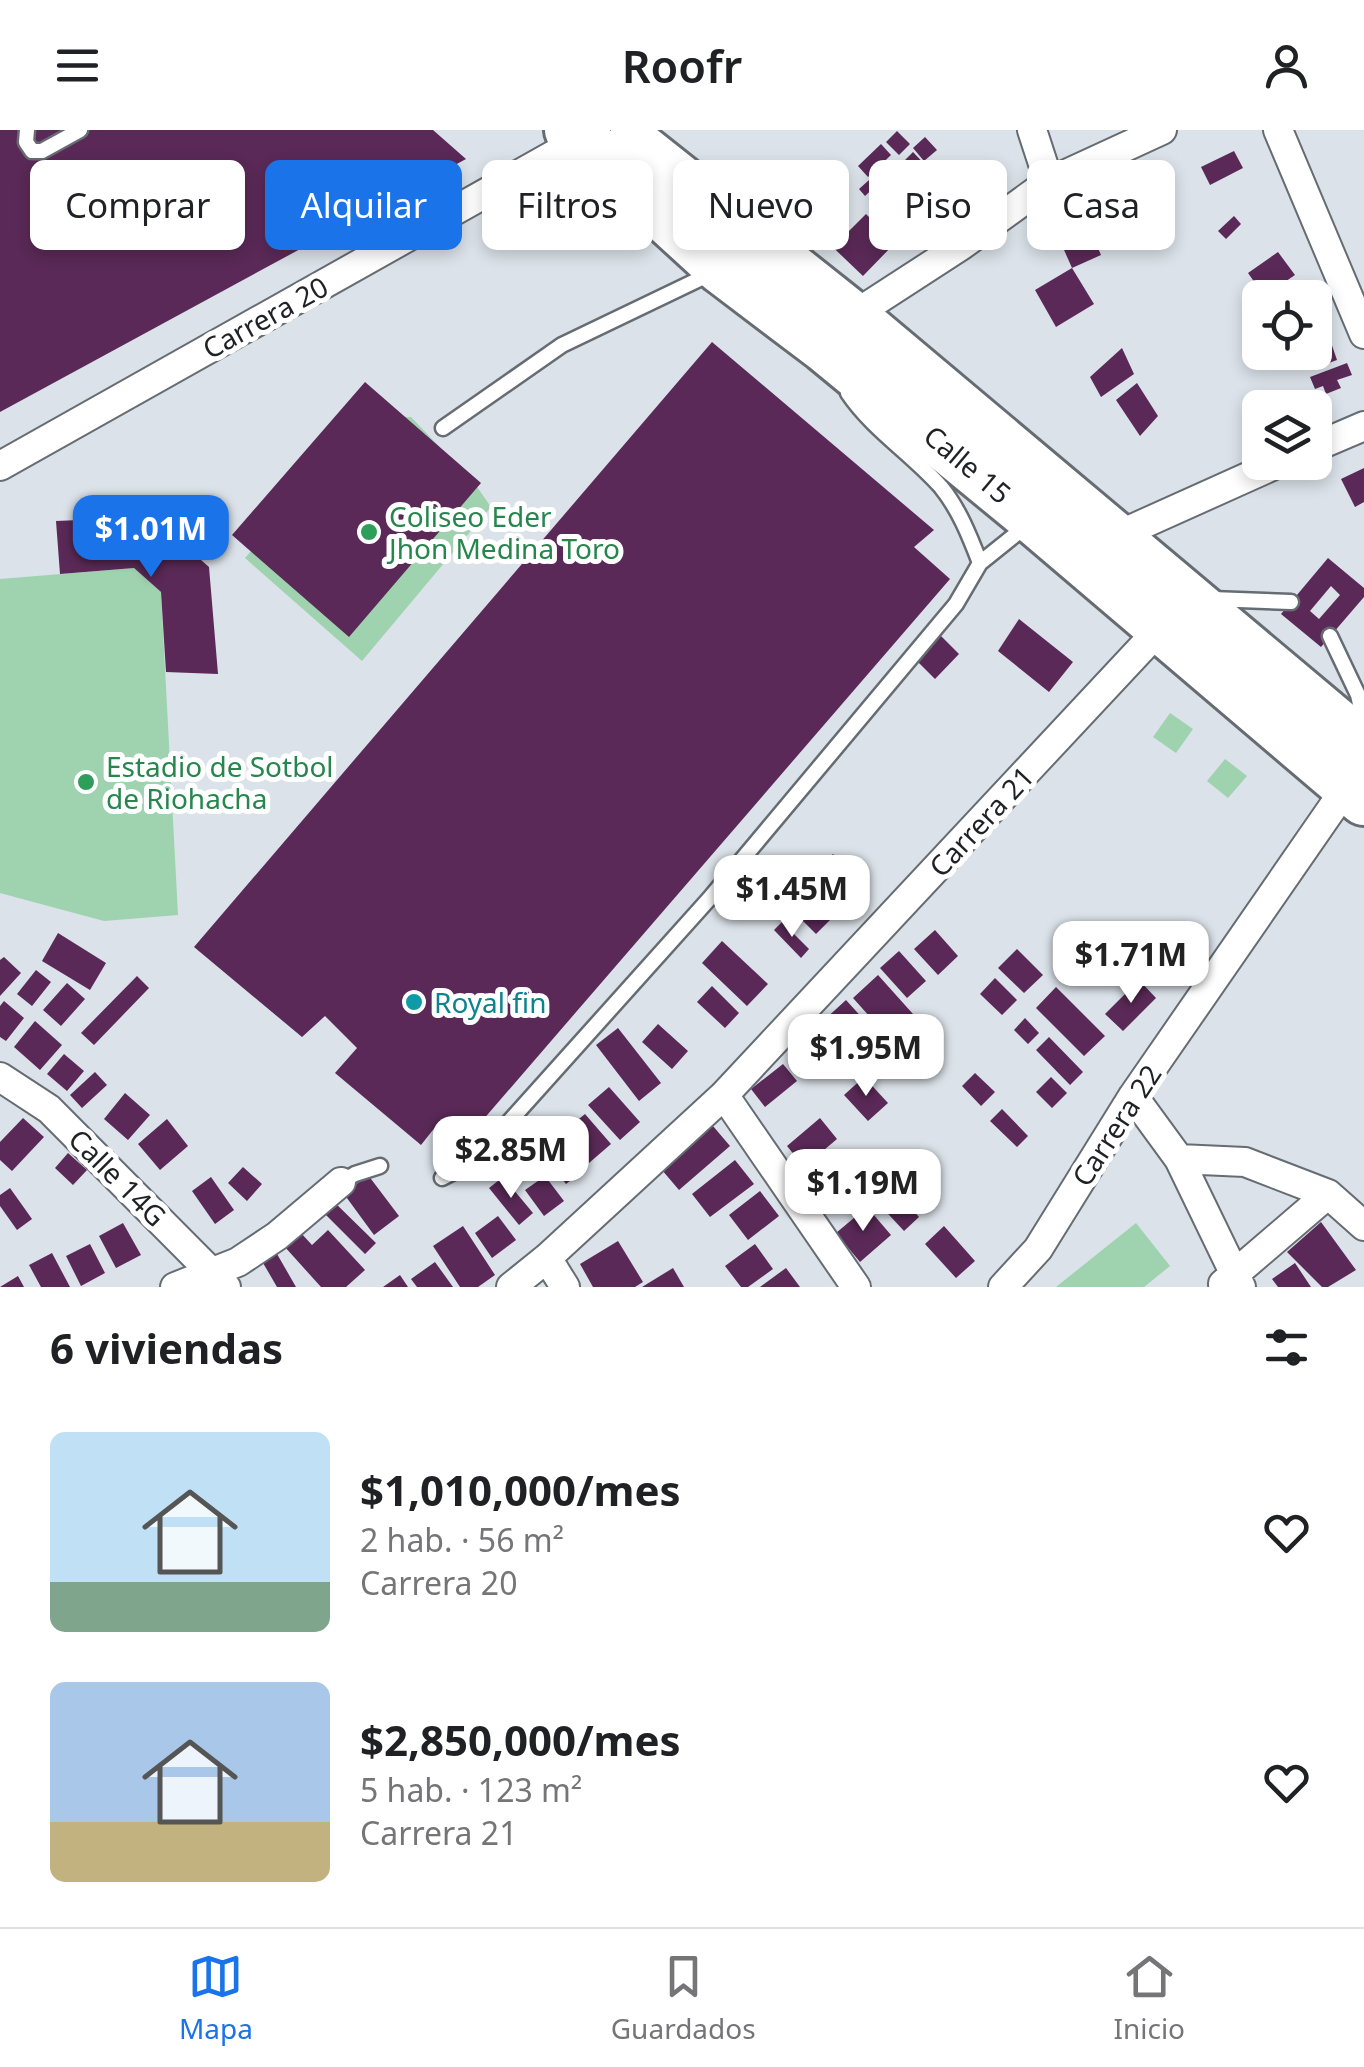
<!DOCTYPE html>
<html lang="es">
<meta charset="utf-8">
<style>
:root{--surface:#fff;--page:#f2f2f2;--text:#202124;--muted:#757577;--line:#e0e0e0;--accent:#1a73e8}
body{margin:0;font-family:"Noto Sans",sans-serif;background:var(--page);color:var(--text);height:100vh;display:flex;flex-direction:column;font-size:38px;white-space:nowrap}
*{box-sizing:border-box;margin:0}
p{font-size:32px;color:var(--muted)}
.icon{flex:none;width:55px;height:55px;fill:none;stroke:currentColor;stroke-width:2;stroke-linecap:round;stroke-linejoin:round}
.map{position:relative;height:1157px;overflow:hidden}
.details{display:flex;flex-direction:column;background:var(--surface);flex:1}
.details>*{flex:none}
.hud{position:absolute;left:30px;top:30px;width:1305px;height:90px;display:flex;gap:20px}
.tools{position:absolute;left:1242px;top:150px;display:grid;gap:20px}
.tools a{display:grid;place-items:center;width:90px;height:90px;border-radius:15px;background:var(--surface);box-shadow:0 5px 15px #0003;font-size:50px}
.price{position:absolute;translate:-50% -85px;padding:0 22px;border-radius:20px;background:#fff;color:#222;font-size:32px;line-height:65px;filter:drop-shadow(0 2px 5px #0008)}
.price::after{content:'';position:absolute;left:50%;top:60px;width:30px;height:22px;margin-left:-15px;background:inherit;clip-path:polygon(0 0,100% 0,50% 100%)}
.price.current{background:var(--accent);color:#fff}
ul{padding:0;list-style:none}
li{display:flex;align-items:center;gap:30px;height:250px;padding:0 50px}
li span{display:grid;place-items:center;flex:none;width:280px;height:200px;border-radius:15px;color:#555}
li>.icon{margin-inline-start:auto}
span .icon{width:120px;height:120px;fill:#fffc;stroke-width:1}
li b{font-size:42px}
h2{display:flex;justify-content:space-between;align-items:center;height:120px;padding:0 50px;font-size:42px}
.tag{padding:0 35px;border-radius:15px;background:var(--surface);box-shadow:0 5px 15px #0003;font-size:35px;line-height:90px}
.tag.current{background:var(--accent);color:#fff}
header{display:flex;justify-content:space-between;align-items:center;height:130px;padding:0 50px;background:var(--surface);font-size:45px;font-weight:600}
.tab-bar{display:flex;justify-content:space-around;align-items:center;height:140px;border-top:2px solid var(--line);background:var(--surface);font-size:28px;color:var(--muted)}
.tab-bar a{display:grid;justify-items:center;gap:5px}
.tab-bar .current{color:var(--accent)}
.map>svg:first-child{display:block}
</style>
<header><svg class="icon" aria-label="menu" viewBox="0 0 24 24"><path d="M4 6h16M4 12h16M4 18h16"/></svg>Roofr<svg class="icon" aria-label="person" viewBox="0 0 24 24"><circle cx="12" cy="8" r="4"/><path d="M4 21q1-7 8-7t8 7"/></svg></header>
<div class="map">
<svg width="1364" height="1157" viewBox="0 0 1364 1157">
<rect width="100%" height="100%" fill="#dbe2e9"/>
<path fill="#9fd2af" d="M411,287L475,354L491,377L362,531L245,428L367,288Z
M134,438L161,462L178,785L104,791L0,763V449Z
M1170,583L1193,599L1176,623L1153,607Z
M1225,629L1247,646L1228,668L1207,651Z
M1136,1093L1170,1136L1144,1157H1056Z"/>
<path fill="#5a2957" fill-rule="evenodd" d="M0,0H433L466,29L0,282Z
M897,1L910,14L899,25L886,12Z
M925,7L937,20L924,31L913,18Z
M881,14L891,25L868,47L858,36Z
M1234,21L1243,38L1210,55L1201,37Z
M913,22L946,57L934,68L901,34Z
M1127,24L1147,70L1119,82L1098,37Z
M878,42L884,48L865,66L859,59Z
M1093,56L1112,96L1094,105L1085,88L1101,125L1072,138L1046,79Z
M907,73L923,92L899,114L882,95Z
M866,84L895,113L863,146L820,105L834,91L847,103Z
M1234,86L1241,94L1226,109L1218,101Z
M1278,122L1295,145L1264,166L1248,143Z
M1072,138L1094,174L1056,197L1035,160Z
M1303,152L1308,168H1263V167Z
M1325,195L1337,230L1309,240L1302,222H1315V199Z
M712,212L934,400L914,417L950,449L463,1013L440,991L421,1015L335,943L357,918L325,886L302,907L194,817Z
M1122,218L1134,244L1101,267L1090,247Z
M1347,233L1352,245L1337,250L1341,258L1326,264L1323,256L1315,259L1310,247Z
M365,252L481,353L349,507L232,405Z
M1137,253L1158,286L1140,306L1116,270Z
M1364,338V372L1355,377L1341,349Z
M152,387L209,437L218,544L166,542L161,462L134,438L60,444L56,391Z
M1328,428L1364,458V467L1321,517L1281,484ZM1331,456L1340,465L1319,489L1310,481Z
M1019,489L1073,532L1049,562L998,521Z
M939,504L959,524L935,549L915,529Z
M833,724L867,757L847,777L814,743Z
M812,756L838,782L816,804L790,778Z
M782,792L809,819L801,828L774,800Z
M935,800L958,826L938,845L914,819Z
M58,803L106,833L90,860L42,831Z
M1176,804L1191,819L1168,843L1153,828Z
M722,811L768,854L747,876L702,833Z
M1017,819L1043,845L1024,863L998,838Z
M899,821L926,851L907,868L880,838Z
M4,827L21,843L0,866V830Z
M36,840L51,852L32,876L17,864Z
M878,845L913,884L888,907L853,868Z
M137,846L149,858L94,915L81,903Z
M995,848L1017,870L1002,885L980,864Z
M1139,850L1156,868L1123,901L1105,884Z
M67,853L85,869L61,896L43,880Z
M712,856L739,883L725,898L697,872Z
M1056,857L1105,906L1084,926L1036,878Z
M846,870L875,902L851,923L823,891Z
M4,871L24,888L6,911L0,907V876Z
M1025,888L1039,903L1028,914L1014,900Z
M35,891L62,915L40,940L14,917Z
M658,894L688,921L672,939L642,912Z
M618,898L661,953L639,971L596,915Z
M1049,907L1083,942L1070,955L1036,920Z
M64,924L84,941L67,961L47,944Z
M783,934L797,951L765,977L751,959Z
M95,942L107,955L82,978L70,965Z
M975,943L995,962L981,976L962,956Z
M864,947L888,973L868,991L844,965Z
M1051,947L1067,963L1052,978L1036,962Z
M609,957L640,992L620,1010L588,975Z
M125,963L150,985L128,1010L104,989Z
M1002,979L1028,1006L1017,1017L990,991Z
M585,984L611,1014L589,1033L563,1002Z
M23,988L44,1007L12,1041L0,1030V1012Z
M820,988L837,1009L804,1037L787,1016Z
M167,989L188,1016L160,1040L138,1014Z
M707,989L730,1016L679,1060L656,1033Z
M554,1011L580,1043L566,1054L541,1022Z
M68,1023L87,1040L73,1055L55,1038Z
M833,1023L866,1063L842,1084L809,1044Z
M735,1030L754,1054L710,1087L692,1064Z
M243,1037L262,1054L247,1071L228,1053Z
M914,1040L931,1058L914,1073L898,1055Z
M368,1045L399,1086L374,1105L344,1064Z
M545,1046L564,1071L544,1086L525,1060Z
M211,1047L234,1080L215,1094L192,1061Z
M503,1047L533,1083L519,1095L489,1058Z
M10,1058L32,1089L17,1100L0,1076V1065Z
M894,1059L919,1087L904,1101L878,1073Z
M760,1061L779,1086L748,1110L729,1085Z
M329,1067L376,1113L365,1124L318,1077Z
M867,1077L891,1105L860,1132L836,1103Z
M498,1086L516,1110L492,1128L475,1103Z
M1321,1092L1356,1140L1328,1157H1322L1287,1122Z
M123,1093L141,1125L116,1138L99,1106Z
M463,1096L495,1145L478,1157H460L433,1116Z
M944,1096L975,1131L956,1148L925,1114Z
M328,1100L365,1140L346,1157H321L284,1116L300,1102L312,1115Z
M618,1111L643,1152L635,1157H593L580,1134Z
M90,1114L105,1143L81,1156L66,1126Z
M755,1114L773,1139L748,1157H741L725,1136Z
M273,1117L296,1157H277L259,1126Z
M52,1123L70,1157H41L29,1135Z
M435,1132L453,1157H417L411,1149Z
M1295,1133L1311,1157H1278L1272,1149Z
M673,1138L684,1157H642Z
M786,1138L800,1157H760Z
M400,1145L408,1157H383Z
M18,1146L24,1157H0Z"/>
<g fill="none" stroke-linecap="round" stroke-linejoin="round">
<defs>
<path id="lane" d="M27,0L26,12L32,21H42L80,0
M848,263C873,300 912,324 941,357C959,379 970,407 980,433
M443,298L562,215L712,143
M1212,469L1291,472
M1330,506L1358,565L1364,592
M442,1048L473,1032L709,769L956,474L980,433L1026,396
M341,1052L355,1044L380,1036"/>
<path id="street" d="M1032,0L1049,52
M1278,0L1364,204
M851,187L962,115L1049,52L1162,0
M1315,317L1364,296
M0,336L582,9
M1112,408L1281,332
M0,947L49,979L226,1157
M724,965L856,1157
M1133,966L1179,1029L1241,1157
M1179,1029L1245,1032L1328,1064L1364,1096
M547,1128L565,1157
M1223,1154L1328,1064
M175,1157L238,1132L277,1106L341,1052
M511,1157L547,1128L724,965L1169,489
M1003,1157L1038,1119L1133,966L1353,648"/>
<path id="highway" d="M571,0L722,138L825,216L1034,388L1364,669
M633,14L851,187L1364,618"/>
</defs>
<use href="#lane" stroke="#666c72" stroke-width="19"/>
<use href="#street" stroke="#666c72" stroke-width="32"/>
<use href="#highway" stroke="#666c72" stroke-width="58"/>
<use href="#lane" stroke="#fff" stroke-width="14"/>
<use href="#street" stroke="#fff" stroke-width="28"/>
<use href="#highway" stroke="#fff" stroke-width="52"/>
</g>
<g fill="#2e9e5b" stroke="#fff" stroke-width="4">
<circle cx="369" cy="402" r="10"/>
<circle cx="86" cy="652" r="10"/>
</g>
<circle fill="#0f9aa8" stroke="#fff" stroke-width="4" cx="414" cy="872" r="10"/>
<g text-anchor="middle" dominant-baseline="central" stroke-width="10" stroke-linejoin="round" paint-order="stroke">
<g font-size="28" fill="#1f2124" stroke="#fff">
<text transform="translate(265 187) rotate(-29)">Carrera 20</text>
<text transform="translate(968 334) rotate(40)">Calle 15</text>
<text transform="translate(981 691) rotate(-47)">Carrera 21</text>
<text transform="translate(1116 995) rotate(-57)">Carrera 22</text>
<text transform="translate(118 1047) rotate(45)">Calle 14G</text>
</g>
<g font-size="28" fill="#27864d" stroke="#fff" text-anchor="start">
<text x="389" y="386">Coliseo Eder<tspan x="389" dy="32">Jhon Medina Toro</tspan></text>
<text x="106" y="636">Estadio de Sotbol<tspan x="106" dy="32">de Riohacha</tspan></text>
</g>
<g font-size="28" fill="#0d838f" stroke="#fff" text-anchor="start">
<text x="434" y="872">Royal fin</text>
</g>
</g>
</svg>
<div class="tools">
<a><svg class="icon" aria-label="locate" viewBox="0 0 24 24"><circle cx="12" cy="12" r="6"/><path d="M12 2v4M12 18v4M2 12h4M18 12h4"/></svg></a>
<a><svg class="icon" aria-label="layers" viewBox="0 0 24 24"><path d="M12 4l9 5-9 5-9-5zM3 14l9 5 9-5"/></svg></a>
</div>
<b class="price current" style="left:151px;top:450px">$1.01M</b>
<b class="price" style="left:792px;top:810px">$1.45M</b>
<b class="price" style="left:1131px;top:876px">$1.71M</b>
<b class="price" style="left:866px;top:969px">$1.95M</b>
<b class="price" style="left:511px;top:1071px">$2.85M</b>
<b class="price" style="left:863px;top:1104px">$1.19M</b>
<div class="hud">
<a class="tag">Comprar</a>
<a class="tag current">Alquilar</a>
<a class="tag">Filtros</a>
<a class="tag">Nuevo</a>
<a class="tag">Piso</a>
<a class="tag">Casa</a>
</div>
</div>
<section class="details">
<h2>6 viviendas<svg class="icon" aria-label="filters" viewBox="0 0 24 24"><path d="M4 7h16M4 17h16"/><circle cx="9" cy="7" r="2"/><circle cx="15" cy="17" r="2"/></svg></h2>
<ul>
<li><span style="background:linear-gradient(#bfe0f5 75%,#7fa58c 0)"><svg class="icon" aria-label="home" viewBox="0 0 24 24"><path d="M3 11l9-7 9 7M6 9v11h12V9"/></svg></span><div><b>$1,010,000/mes</b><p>2 hab. · 56 m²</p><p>Carrera 20</p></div><svg class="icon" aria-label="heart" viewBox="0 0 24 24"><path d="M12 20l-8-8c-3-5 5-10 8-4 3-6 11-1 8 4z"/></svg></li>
<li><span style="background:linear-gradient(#a9c7e8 70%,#c2b280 0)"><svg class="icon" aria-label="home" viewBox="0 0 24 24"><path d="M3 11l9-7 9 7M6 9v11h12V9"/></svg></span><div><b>$2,850,000/mes</b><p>5 hab. · 123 m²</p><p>Carrera 21</p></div><svg class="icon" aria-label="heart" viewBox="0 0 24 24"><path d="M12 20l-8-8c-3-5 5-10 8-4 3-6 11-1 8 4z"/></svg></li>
</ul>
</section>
<nav class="tab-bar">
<a class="current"><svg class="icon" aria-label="map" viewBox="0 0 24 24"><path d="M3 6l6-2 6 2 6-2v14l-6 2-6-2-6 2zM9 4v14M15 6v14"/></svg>Mapa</a>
<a><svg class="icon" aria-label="saved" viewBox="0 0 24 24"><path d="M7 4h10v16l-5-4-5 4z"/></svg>Guardados</a>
<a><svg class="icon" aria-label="home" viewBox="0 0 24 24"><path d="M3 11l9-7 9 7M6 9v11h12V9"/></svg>Inicio</a>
</nav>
